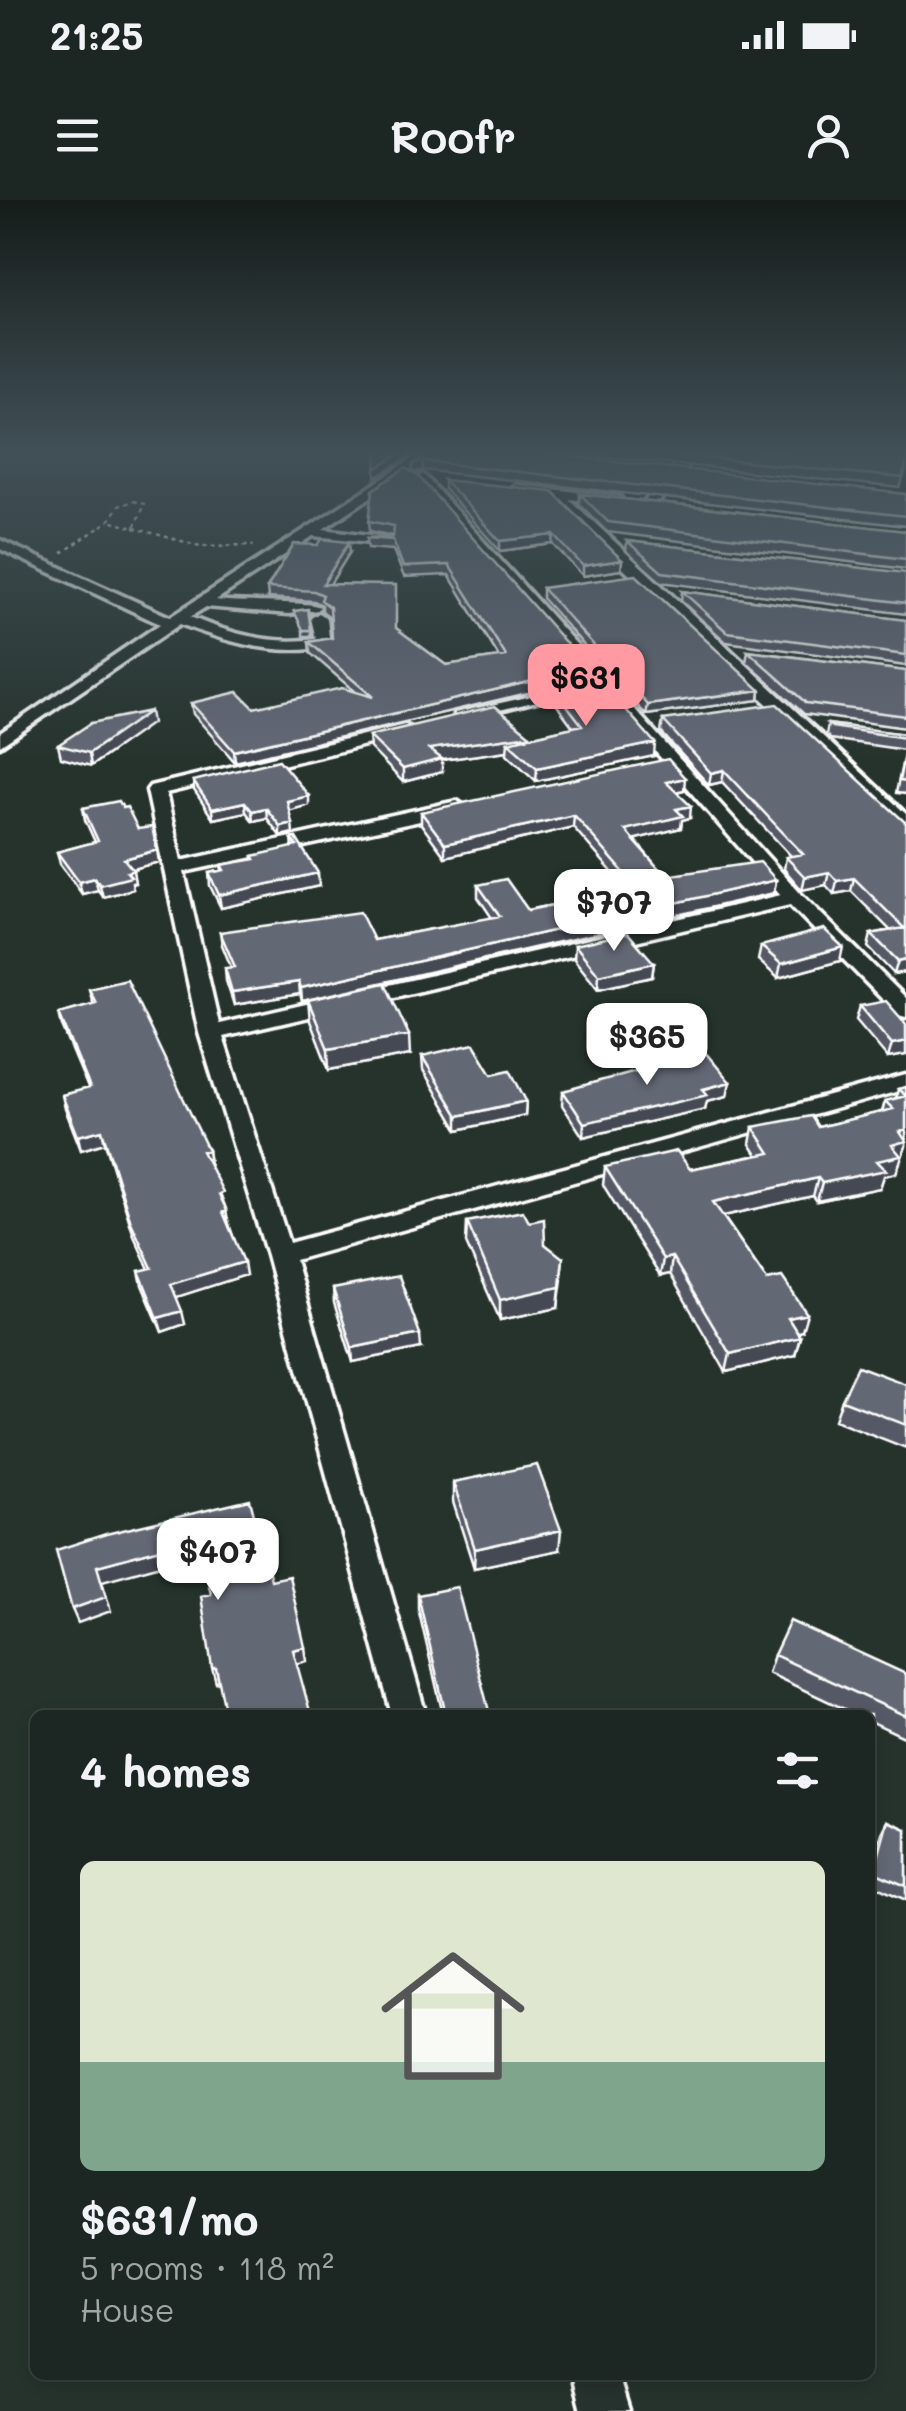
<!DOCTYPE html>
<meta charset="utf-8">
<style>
:root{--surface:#1c2622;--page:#29322f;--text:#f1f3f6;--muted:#a0a5a5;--line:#3a4340;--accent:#ff9aa2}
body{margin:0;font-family:Mali,sans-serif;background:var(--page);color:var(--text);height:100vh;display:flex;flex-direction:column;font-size:38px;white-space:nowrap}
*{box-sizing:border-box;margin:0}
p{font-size:32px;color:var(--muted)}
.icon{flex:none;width:55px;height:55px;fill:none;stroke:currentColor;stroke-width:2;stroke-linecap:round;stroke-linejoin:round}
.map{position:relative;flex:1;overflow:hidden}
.sheet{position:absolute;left:30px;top:1510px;width:845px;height:670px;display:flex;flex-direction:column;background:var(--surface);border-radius:15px;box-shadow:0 5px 15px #0003,0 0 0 2px var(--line)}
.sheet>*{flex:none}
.price{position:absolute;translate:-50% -85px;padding:0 22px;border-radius:20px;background:#fff;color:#222;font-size:32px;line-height:65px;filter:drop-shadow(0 2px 5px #0008)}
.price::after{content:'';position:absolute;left:50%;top:60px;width:30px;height:22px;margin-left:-15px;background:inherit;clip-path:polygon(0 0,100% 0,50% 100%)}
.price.selected{background:var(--accent);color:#111}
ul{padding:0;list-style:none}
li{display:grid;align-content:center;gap:20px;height:530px;padding:0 50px}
li span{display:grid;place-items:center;height:310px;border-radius:15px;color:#555}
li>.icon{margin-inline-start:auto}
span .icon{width:180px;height:180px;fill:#fffc;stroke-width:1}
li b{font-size:42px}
h2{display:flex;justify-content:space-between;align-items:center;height:120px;padding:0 50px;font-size:42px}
.status{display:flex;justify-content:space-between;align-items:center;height:70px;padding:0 50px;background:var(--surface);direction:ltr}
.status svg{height:28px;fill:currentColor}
header{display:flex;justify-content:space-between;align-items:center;height:130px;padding:0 50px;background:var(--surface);font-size:45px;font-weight:600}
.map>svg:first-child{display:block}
</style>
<div class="status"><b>21:25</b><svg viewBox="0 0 49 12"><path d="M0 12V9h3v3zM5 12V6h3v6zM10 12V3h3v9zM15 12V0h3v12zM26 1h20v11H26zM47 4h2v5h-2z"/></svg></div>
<header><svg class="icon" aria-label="menu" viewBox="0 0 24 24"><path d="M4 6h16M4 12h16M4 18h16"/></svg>Roofr<svg class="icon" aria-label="person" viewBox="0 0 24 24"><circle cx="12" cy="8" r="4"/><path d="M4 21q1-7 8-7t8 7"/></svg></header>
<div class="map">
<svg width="906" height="2211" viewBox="0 0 906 2211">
<rect width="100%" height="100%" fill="#26332d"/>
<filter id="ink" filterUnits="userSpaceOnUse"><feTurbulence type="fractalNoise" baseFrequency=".01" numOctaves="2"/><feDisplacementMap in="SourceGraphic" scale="20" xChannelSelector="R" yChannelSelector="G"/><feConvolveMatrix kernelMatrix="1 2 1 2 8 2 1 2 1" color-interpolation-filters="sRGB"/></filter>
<g filter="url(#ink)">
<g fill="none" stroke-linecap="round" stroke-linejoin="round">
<defs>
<path id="street" d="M427,250H441L323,329L386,337L391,338V344L313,336L216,400C236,403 311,401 320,407L318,410L289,414L206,407L190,417C231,434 272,445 316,439L311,418L319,413L327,418L330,446C279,457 229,443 180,424L0,546V533L160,424L0,349V340L170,417Z
M687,250H699L655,307H645V301Z
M423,274L801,694L906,798V817L898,815L790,705L223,837L289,1043L906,875V889L295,1060L426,1515H392L267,1055L199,833L147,590L150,586L405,525L414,530L411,534L166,593L181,661L457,601L466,607L457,613L184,672L219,824L781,695L598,486L455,521V513L595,482L419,281L417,278Z
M515,285L621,297V303L616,304L569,299L906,614V630L899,628L596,343L553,297L511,292L509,289Z
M572,2175H618L629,2211H581Z"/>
</defs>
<use href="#street" stroke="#fff" stroke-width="7"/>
<path stroke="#fff" stroke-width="2.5" stroke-dasharray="4 4" stroke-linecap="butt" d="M133,301L144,304L134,328L109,321L118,306Z
M134,328L200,346L254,345
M62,353L109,321"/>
<use href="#street" fill="#26332d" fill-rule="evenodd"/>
</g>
<path fill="#555965" stroke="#fff" stroke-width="2.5" d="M434,250L906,294V326L423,270L413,273L588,468L587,479L235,562L193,514L191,503L254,508L354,491L310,453L309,442L332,438L331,418L322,411V405L314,401L268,398L267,388L350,352L330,384L396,428L446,465L499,457L449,375L404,377L393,350L368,348L367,338L393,337V336L370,331L369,321L413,273V264Z
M541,250H871L906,253V270L900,288Z
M444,280L622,360L621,370L583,376L553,344L500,351L444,289Z
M580,294L906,331V369L607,332L579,304Z
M627,341L906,373V414L661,382L626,351Z
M542,388L760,490L759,500L646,515L542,398Z
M682,391L906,420V466L726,442L681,401Z
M748,451L906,471V528L804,514L746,462Z
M556,491L654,556L536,581L507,554V551L442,560V572L403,582L370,548L369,536L530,537L573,527L556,504Z
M663,520L900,618L906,772L894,774L868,747L871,734L890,730L851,691L834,694L826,685L802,690L784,669L786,657L791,656L722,582L709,585L661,532Z
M152,523L91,566L61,558L58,545Z
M828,524L906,534V594L896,593L905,550L830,539L826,535Z
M193,581L309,605L289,610L293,633L280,636L267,618L253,621L246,612L213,619L194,590Z
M684,590L676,592L690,618L682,620L681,628L634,639L665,676L776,680L774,693L302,801L300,794L234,805L226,781L225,768L231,767L222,745L220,732L374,740L492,718L478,697V685L528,710L621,691L618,687L619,680L573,627L445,657L421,624V612Z
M83,608H123L138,629L159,662L132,669L135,683H132L133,689L103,697L98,690L82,694L60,664L57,652L95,642L85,620Z
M296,638L319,686L221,708L210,686L209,673L222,670L221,665L253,660V656L293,648L292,639Z
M575,745L654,763L652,777L598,789L574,759Z
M761,746L840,761L778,778L758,760Z
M89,789L208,950L210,964H209L225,1006L229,1024L246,1075L176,1097L185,1124L162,1132L142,1085L139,1071L149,1069L134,1036L105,943L81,950L65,909L62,895L88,888L62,826L59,813L93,804Z
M308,800L410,855L329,870L310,821Z
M860,806L906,824V855L888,858L856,820Z
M422,856L492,874L526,901L525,915L458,930L423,870Z
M906,887V946L896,973L884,976L880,988L817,1001L813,996L723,1016L802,1131L797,1132L800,1137L795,1155L726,1172L670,1074L660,1076L603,985L605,967L690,969L757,955L750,944L753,927H818L882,912L885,901L896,898L898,889Z
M563,891L727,896L707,901L705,909L583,937L562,905Z
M467,1022H529L545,1044L562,1079L558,1108L500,1120L466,1043Z
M333,1089L421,1148L353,1162L334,1103Z
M906,1184V1248L835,1220L842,1200Z
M453,1282L559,1350L474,1368L453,1302Z
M418,1395L490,1515H443L418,1408Z
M774,1455L906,1474V1538L870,1521V1515H857L768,1473Z
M888,1621L906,1629V1700L870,1684V1675L882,1633Z"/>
<path fill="#454952" stroke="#fff" stroke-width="2.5" d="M406,250H420L376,278V269Z
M423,261V270L413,273V264Z
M554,335L553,344L500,351V341Z
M349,342L350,352L324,394L323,384Z
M622,360L621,370L583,376V366Z
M303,430H311V436H303Z
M588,468L587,479L235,562L234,551Z
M760,490L759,500L646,515L648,505Z
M150,511L152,523L91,566L89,553Z
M530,535V548L508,542L507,551L442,560V572L403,582V569L429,549Z
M655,543L654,556L536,581L537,568Z
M724,570L722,582L709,585L711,573Z
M685,578L684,590L665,594L666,582Z
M309,596V605L288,611L287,601Z
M245,602L246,612L213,619L212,609Z
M691,606L690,618L682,620L681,628L624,642L625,630L676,609Z
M266,608L267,618L253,621L252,611Z
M574,615L573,627L445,657V644Z
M292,623L293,633L280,636V626Z
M157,650L159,662L126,671L124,659Z
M133,670L135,683H132L133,689L103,697L100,685Z
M829,672L826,685L802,690L805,677Z
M318,673L319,686L221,708L219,695Z
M95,678L98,690L82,694L79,682Z
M854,678L851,691L834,694L837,681Z
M776,680L774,693L302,801L301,788Z
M843,747L840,761L778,778L781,764Z
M906,759V772L894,774L898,761Z
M654,763L652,777L598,789L599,775Z
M299,782L300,794L234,805L232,792Z
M409,835L410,855L329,870L328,849Z
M906,841V855L888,858L892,844Z
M730,882L727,896L707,901L705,909L583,937L584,923Z
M526,901L525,915L458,930V916Z
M102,930L105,943L81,950L78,936Z
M906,930V946L896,973L884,976L880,988L817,1001L822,983L877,961L900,932Z
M208,950L210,964L204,965L202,951Z
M818,978L813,996L710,1019L713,1002Z
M672,1057L670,1074L660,1076L663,1059Z
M563,1058L558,1108L500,1120V1100Z
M244,1062L246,1075L174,1098L171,1084Z
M182,1111L185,1124L162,1132L158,1118Z
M807,1114L802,1131L783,1136L788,1118Z
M420,1134L421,1148L353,1162L352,1148Z
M800,1137L795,1155L726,1172L730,1154Z
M561,1330L559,1350L474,1368L475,1349Z
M197,1339L201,1354L102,1381L111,1411L78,1423L72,1409L97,1366Z
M305,1447L307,1461L296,1464L293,1450Z
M212,1468H216L219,1482L216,1483Z"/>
<path fill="#636875" stroke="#fff" stroke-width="2.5" d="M378,250H406L376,269Z
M434,250H516L906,294V316L423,261L413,264Z
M630,250H871L906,253V266L902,278Z
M406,268L418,276L588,468L234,551L191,503L238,492L254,508L342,488L373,497L309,442L332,438L330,407L321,400L323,395L314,391L267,388L294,344L318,345L322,339L349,342L323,384L396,385V428L446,465L506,456L449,365L403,367L393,340L367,338L393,337L394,326L369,321L373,290Z
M444,280L552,291L622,360L583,366L554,335L500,341Z
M580,294L906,331V359L608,322Z
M627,341L906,373V403L662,372Z
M636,375L760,490L648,505L542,388Z
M682,391L906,420V455L727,432Z
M308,409L311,430H303L294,411Z
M748,451L906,471V516L806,503Z
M601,481L655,543L537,568L508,542L582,525L556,491Z
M777,504L906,623V759L898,761L871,734L904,728L854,678L837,681L829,672L805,677L786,657L803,654L724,570L711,573L663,520Z
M495,506L530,535L429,549L442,559L403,569L369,536Z
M150,511L89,553L58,545L91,523Z
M828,524L906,534V538L832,527Z
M906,545V582L899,581Z
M668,559L685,578L666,582L691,606L676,609L683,616L625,630L665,676L760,662L776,680L301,788L299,782L232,792L225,768L235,767L220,732L360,712L374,740L500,716L478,685L506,679L528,710L631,689L619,675L625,674L574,615L445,644L421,612Z
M279,560L309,596L287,601L292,623L280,626L266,608L252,611L245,602L212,609L193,581Z
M119,601L123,608L127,607L138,629L152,627L157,650L124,659L133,670L127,672L131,677L100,685L95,678L79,682L57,652L98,641L83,608Z
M296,638L318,673L219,695L209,673L224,670L221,665L255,659L253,656L297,646L292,639Z
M824,729L843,747L781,764L761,746Z
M628,733L654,763L599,775L575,745Z
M127,780L208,950L202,951L223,992L219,994L227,1011L223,1012L244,1062L171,1084L182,1111L158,1118L139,1071L152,1068L131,1022L102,930L78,936L62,895L90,888L59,813L96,803L89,789Z
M385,783L409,835L328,849L308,800Z
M886,801L906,824V841L892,844L860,806Z
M474,844L492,874L510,870L526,901L458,916L422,856Z
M705,852L730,882L703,889L708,895L584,923L563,891Z
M906,887V930L900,932L906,941L892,945L901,956L877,961L886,970L822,983L818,978L713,1002L767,1080L782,1077L807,1114L788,1118L800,1137L730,1154L672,1057L663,1059L605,967L677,951L690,969L770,953L753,927L811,916L818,927L893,909L885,901L906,896L898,889Z
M523,1011L529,1022L544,1019L545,1044L563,1058L560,1087L500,1100L467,1022Z
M399,1076L420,1134L352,1148L333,1089Z
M858,1166L906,1184V1225L842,1200Z
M537,1265L561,1330L475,1349L453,1282Z
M250,1300L271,1380L289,1376L305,1447L293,1450L311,1515H226L216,1468H212L201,1396L211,1394L197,1339L97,1366L106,1397L72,1409L56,1350L106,1334Z
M457,1387L490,1515H446L418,1395Z
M790,1421L906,1474V1516L774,1455Z
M888,1621L906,1629V1686L874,1672Z"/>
</g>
<linearGradient id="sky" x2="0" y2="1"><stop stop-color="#151c19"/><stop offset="0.45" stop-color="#415057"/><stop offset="1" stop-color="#415057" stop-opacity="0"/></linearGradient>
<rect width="906" height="559" fill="url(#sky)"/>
</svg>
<b class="price selected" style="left:586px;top:529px">$631</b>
<b class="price" style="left:614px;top:754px">$707</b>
<b class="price" style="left:647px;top:888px">$365</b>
<b class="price" style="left:218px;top:1403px">$407</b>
<section class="sheet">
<h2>4 homes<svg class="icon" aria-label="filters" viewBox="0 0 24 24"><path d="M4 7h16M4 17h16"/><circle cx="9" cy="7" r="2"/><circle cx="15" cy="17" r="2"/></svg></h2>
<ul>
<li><span style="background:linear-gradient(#dfe7d0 65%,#7fa58c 0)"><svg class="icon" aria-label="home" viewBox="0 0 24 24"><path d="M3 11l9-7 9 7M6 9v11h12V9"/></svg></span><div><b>$631/mo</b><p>5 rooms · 118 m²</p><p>House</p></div></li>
</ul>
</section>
</div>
